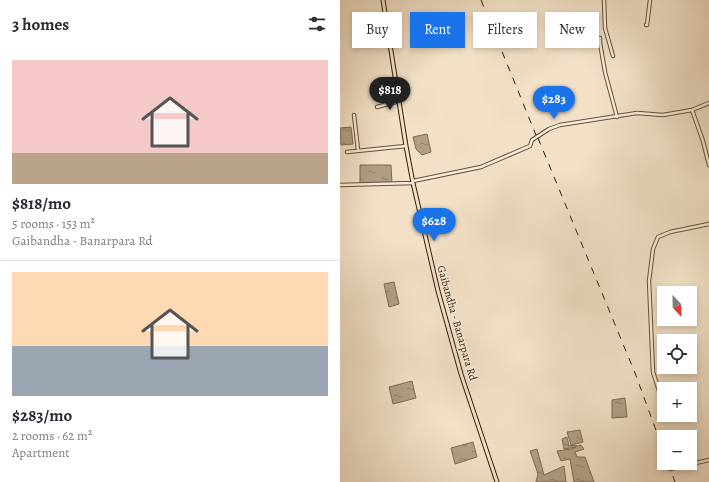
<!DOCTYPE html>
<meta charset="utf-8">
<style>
:root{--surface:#fff;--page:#f2f2f3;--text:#2b2b33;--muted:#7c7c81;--line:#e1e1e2;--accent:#1a73e8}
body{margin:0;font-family:Alegreya,serif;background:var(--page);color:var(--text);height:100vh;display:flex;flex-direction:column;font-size:15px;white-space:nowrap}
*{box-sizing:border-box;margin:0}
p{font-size:13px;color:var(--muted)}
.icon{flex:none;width:22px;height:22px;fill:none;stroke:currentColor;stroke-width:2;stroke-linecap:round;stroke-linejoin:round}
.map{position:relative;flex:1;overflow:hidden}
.details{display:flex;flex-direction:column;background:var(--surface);width:340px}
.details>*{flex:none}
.top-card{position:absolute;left:12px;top:12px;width:297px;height:36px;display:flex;gap:8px}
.needle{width:26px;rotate:158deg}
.tools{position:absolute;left:317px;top:286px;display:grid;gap:8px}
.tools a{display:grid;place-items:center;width:40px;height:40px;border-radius:0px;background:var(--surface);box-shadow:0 2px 6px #0003;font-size:20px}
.price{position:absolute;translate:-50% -34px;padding:0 9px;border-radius:14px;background:var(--accent);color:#fff;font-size:13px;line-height:26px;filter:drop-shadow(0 1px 2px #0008)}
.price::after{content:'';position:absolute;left:50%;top:24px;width:12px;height:9px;margin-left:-6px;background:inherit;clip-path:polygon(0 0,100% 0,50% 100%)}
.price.selected{background:#222;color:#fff}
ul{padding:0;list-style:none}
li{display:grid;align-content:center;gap:8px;height:212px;padding:0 12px}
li+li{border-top:1px solid var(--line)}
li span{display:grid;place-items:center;height:124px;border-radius:0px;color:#555}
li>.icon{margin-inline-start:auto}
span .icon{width:72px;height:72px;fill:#fffc;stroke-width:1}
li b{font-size:17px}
h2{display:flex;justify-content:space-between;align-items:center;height:48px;padding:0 12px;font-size:17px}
.chip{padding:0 14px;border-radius:0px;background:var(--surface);box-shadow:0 2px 6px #0003;font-size:14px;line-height:36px}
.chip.selected{background:var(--accent);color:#fff}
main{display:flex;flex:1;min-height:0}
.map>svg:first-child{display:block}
</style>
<main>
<section class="details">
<h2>3 homes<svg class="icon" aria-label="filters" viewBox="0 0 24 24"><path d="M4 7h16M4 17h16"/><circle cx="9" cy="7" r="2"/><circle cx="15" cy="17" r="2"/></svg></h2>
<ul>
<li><span style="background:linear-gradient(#f6c9c9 75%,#b9a48a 0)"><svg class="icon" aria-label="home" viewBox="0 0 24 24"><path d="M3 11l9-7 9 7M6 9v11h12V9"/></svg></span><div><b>$818/mo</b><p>5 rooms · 153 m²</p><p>Gaibandha - Banarpara Rd</p></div></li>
<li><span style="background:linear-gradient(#ffd9b3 60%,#9aa5b1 0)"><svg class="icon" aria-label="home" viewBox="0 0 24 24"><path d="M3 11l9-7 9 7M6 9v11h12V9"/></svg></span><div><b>$283/mo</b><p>2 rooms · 62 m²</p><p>Apartment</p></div></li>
</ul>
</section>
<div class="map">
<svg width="369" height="482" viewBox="0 0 369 482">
<defs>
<pattern id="water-ripples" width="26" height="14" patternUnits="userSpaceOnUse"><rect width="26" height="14" fill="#b19f85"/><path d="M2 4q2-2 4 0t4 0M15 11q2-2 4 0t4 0" fill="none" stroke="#91816b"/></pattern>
</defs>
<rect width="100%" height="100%" fill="#f2e1c7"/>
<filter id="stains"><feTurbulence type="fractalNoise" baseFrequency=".005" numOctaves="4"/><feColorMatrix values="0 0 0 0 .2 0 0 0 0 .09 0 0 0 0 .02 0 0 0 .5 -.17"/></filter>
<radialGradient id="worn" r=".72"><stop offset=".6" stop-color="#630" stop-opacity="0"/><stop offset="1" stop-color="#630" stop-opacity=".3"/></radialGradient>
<path fill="url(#water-ripples)" stroke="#7f6b52" d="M11,127L13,144L1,145L0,128Z
M87,134L91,152L82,155L76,149L73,137Z
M20,165H51L52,184H20Z
M54,282L59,304L49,307L44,284Z
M72,381L76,398L53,404L49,387Z
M285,398L287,417L272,418V400Z
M240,430L243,442L231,445L227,432Z
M227,437L229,446L236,445L237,446L241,445L244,449L235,452L237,457H245L254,482H234L230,459L221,461L217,451L231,449L236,447L224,449L222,439Z
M133,442L137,457L115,464L111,448Z
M197,449L204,475L224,466L226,482H196L198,474L190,451Z"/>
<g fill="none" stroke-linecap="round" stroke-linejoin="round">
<defs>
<path id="minor" d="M264,0L265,28L273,56
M306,25H307L310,0
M260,38V43L265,72L277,117
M37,107L59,101
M352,110L363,141L369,165
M14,115L18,150
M7,152L66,146
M73,181L141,167L190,146L192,140L209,129L220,125L297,113L323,115L352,110L369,103
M0,185L73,183
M323,403L313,372L309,281L313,249L318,237L330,232L369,224
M330,469L369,460"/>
<path id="major" d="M43,0L66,146L73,183L98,291L121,374L157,482"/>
</defs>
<use href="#minor" stroke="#644f36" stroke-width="4.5"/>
<use href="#major" stroke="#341e05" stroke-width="5"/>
<use href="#minor" stroke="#f7ecdb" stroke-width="2.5"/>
<use href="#major" stroke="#f2e1c7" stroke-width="3"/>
<path stroke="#341e05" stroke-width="1" stroke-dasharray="7 7" stroke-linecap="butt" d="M141,0L196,135
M198,138L295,373L324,452
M328,463L335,482"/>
</g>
<g text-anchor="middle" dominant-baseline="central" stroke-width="3" stroke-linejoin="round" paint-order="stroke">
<g font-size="11" fill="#341e05" stroke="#f7ecdb">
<text transform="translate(117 323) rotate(74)">Gaibandha - Banarpara Rd</text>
</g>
</g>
<rect width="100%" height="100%" filter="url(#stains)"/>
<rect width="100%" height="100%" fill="url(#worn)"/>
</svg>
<div class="tools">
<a><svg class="needle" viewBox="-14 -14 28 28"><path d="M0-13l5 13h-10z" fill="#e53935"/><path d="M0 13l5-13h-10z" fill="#7c7c81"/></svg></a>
<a><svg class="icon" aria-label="locate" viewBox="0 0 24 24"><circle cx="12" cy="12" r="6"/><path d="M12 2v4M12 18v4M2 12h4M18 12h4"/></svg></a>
<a>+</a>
<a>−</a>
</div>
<b class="price selected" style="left:50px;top:111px">$818</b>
<b class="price" style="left:214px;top:120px">$283</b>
<b class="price" style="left:94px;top:242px">$628</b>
<div class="top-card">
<a class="chip">Buy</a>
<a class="chip selected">Rent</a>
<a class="chip">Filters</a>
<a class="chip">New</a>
</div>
</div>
</main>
